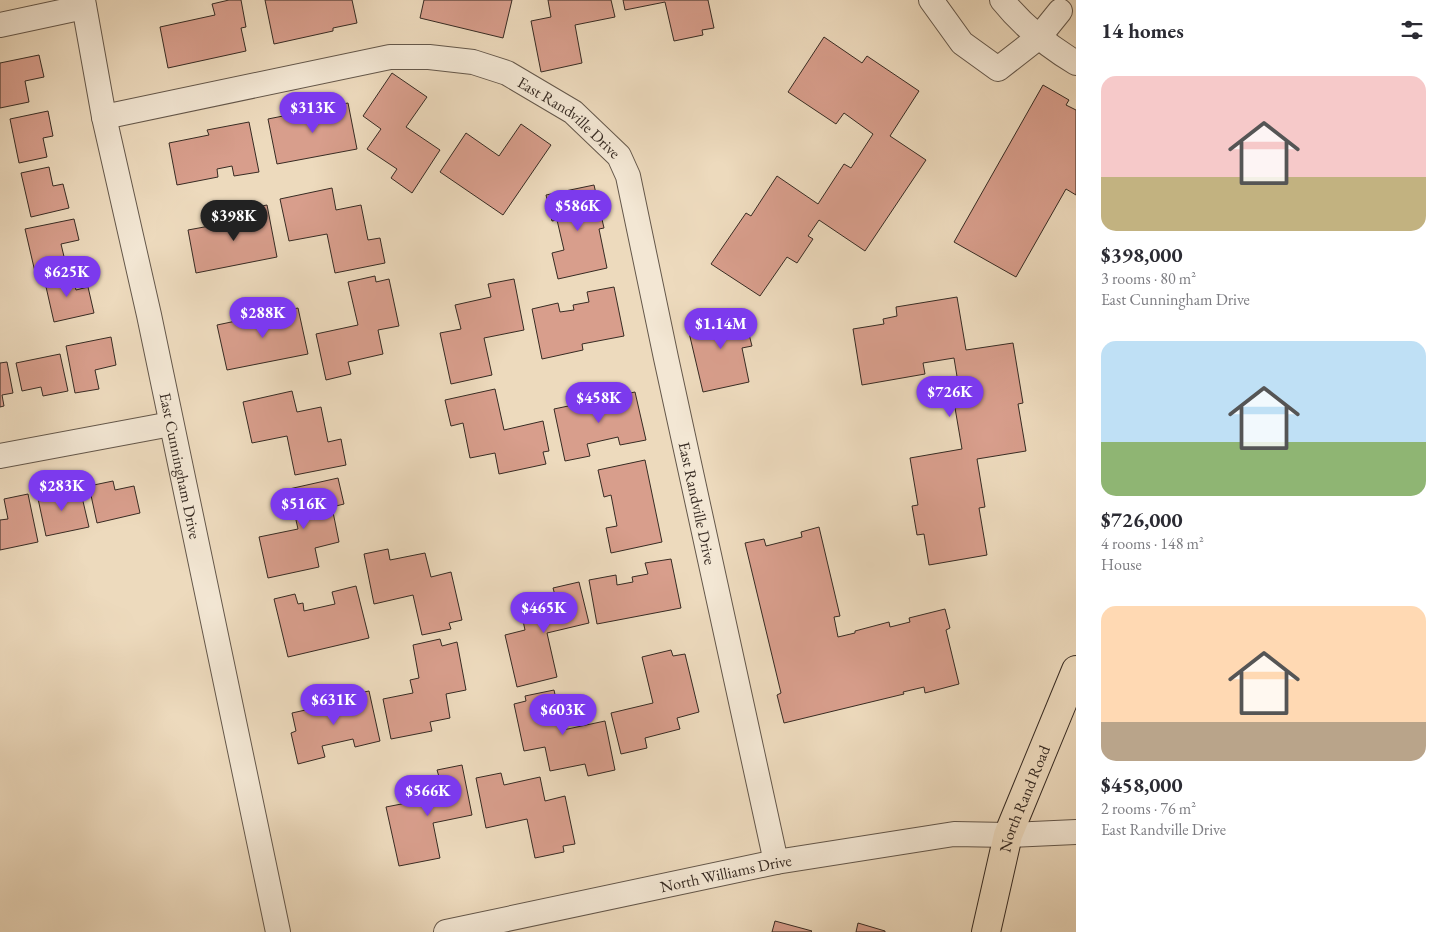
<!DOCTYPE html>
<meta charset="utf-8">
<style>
:root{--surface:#fff;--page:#f7f7f7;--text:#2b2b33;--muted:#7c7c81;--accent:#7c3aed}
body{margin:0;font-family:"EB Garamond",serif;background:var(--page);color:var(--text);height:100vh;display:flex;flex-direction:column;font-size:19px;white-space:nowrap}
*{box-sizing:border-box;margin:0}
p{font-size:16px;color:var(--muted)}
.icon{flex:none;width:28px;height:28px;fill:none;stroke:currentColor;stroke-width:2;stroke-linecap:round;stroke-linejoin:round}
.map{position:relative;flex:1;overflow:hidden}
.panel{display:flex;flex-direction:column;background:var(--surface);width:375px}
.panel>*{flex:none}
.price{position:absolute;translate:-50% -42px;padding:0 11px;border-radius:18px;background:var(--accent);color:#fff;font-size:16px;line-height:32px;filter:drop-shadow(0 1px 2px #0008)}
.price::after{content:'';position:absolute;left:50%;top:30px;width:15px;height:11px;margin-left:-8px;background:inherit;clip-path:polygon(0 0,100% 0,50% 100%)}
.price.active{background:#222;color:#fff}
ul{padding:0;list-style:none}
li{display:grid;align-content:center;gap:10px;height:265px;padding:0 25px}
li span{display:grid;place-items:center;height:155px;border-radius:15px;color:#555}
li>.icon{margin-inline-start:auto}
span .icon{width:90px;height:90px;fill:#fffc;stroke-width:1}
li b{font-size:21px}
h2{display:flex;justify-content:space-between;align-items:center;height:60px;padding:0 25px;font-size:21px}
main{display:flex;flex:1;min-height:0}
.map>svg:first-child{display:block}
</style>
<main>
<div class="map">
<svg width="1076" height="932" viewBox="0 0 1076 932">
<rect width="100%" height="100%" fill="#eddabd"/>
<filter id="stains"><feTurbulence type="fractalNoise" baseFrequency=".004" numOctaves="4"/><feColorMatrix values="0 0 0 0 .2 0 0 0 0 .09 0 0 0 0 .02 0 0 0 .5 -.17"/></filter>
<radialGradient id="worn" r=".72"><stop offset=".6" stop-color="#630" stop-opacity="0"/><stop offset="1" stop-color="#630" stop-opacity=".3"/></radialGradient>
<path fill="#d89e8c" stroke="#372b23" d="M229,0H241L246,27L241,28L246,51L168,68L160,27L215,15L212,4Z
M265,0H352L357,23L333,28V31L274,44Z
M424,0H512L503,38L420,18Z
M548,0H611L615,17L575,25L582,63L541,72L531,21L551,17Z
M623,0H708L714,28L702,30L703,35L674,41L665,2L625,10Z
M824,37L862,63L867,56L919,91L890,136L926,160L865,251L819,220L808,236L813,239L797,263L787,257L760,296L711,264L746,213L751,216L777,176L818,204L844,164L851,168L873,134L844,113L836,124L788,92Z
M39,55L44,77L25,81L29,102L0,108V63Z
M392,73L427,97L406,127L440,150L412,193L391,178L397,169L367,149L381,129L363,116Z
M1043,85L1069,100L1066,105L1076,110V195L1066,189L1016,277L954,242Z
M348,103L357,149L277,164L268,119Z
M48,111L53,136L43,138L47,157L19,163L10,119Z
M249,122L259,172L234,176L232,166L217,169L218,177L177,185L169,143L209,135L207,130Z
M521,124L551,145L503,215L440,172L466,133L499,156Z
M49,167L53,186L63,184L69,208L31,217L21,173Z
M594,185L604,228L599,229L607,268L558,279L552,253L564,250L557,220L552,221L546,195Z
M332,188L336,210L361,205L368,240L380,238L385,263L335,273L327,234L289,241L280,199Z
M267,205L277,257L196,273L188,230L242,220L241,210Z
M74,219L79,240L61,244L66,265L35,272L25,229Z
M71,271L76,290L88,287L94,313L54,322L44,278Z
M375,276L376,282L389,279L399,326L378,330L383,354L348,362L351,374L326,380L316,334L358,325L348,282Z
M514,279L524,330L484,338L492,375L451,384L440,333L461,329L455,305L491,297L488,284Z
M614,287L624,336L582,344L583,350L542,359L532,309L558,303L560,312L574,310L573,305L589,302L587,292Z
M957,297L966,350L1013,343L1023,403L1018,404L1026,451L977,459L985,507L979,508L987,555L929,565L924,534L917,535L912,506L918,505L910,458L962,449L954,402L961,401L954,358L923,363L925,374L862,385L853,329L884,324L883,319L897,316L896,307Z
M298,308L308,354L227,370L217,325Z
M743,311L752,346L742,348L749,382L703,392L687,324Z
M111,337L116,365L95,370L99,389L75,393L66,346Z
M60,354L68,391L43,396L41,387L22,391L16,363Z
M7,362L13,393L2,395L4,406L0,407V363Z
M495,389L504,430L543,421L549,451L543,452L546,464L499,474L495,453L470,458L463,423L451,426L445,400Z
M292,391L297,412L321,407L328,442L341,439L346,465L295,475L287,436L252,443L243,402Z
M635,392L646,440L620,445L618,437L587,444L590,456L565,461L554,409Z
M645,460L662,542L611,553L606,528L617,526L611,495L604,497L598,470Z
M338,478L344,504L332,507L339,542L315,548L319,567L268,578L259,537L298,529L289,489Z
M113,481L115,490L134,486L140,513L97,523L89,486Z
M69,487L72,499L82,497L89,527L46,536L37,494Z
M28,494L38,542L0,550V520L8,519L4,499Z
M819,527L840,616L834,617L838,637L855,633V631L889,622L890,627L910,622L909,618L945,609L950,628L946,630L959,684L925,693L924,687L903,692L904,694L784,723L777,695L781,693L745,543L764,539L766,546L802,537L801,532Z
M388,549L390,560L425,553L431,577L451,572L462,620L449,623L451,629L422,635L413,595L374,604L364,554Z
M671,559L681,608L597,624L589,580L616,575L617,585L633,582L632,577L648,574L645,563Z
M579,582L589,623L547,633L557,677L517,687L505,635L525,630L520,607L556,599L553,588Z
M356,586L369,638L288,657L274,599L295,594L298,604L303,603L304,611L335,604L332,592Z
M440,639L442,646L457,642L466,690L446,694L450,718L430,722L432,731L391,739L383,699L413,693L410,680L419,678L413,645Z
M671,650L673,656L685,654L699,712L677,718L680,729L645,738L647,748L621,754L611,713L653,703L642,657Z
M554,690L563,730L605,721L615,770L588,776L585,764L550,771L545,747L524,751L514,704L526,701L525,696Z
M369,691L380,741L355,747L353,739L322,746L325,757L298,764L291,733L296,731L292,713L328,705L327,700Z
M462,765L472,815L433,823L440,858L399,866L386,807L427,799L424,784L440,780L437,770Z
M501,773L504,785L540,777L545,801L565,796L575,844L563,846L564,852L535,858L527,819L486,828L476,778Z
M775,921L812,931L811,932H772Z
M858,923L885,931V932H856Z"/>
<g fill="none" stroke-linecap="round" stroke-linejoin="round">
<defs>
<g id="minor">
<path id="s1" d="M83,0L104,117L149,315L278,932"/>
<path d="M931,0L962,43L998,69L1039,37L1060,11"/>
<path d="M1002,0C1022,25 1048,46 1076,63"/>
<path d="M0,25L84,7"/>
<path id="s2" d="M104,117L390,57H429L473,62L507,73L573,112L619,156L628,176L666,358L776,862"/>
<path d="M0,456L171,424"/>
<path id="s3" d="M446,932L776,862L954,834L1008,835L1076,832"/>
</g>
<g id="major">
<path id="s4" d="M986,932L1008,835L1076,670"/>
</g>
</defs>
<use href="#minor" stroke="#64574a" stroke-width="26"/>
<use href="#major" stroke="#372b23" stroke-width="30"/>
<use href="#minor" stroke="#f3e7d4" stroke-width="24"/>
<use href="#major" stroke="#eddabd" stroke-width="28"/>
</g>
<g text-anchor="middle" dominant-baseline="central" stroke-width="5" stroke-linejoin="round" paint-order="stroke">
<g font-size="16" fill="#372b23" stroke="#f3e7d4">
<text stroke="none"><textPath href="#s2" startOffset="488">East Randville Drive</textPath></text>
<text stroke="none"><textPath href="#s1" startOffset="476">East Cunningham Drive</textPath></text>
<text stroke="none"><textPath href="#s2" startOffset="908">East Randville Drive</textPath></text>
<text stroke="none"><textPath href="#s4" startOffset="139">North Rand Road</textPath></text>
<text stroke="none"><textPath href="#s3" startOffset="286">North Williams Drive</textPath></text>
</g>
</g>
<rect width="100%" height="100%" filter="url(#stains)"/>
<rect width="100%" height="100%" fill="url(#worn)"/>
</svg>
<b class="price" style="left:313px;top:134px">$313K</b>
<b class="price" style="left:578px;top:232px">$586K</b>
<b class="price active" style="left:234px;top:242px">$398K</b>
<b class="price" style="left:67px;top:298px">$625K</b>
<b class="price" style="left:263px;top:339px">$288K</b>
<b class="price" style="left:721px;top:350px">$1.14M</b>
<b class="price" style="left:950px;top:418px">$726K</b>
<b class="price" style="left:599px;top:424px">$458K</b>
<b class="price" style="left:62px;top:512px">$283K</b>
<b class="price" style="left:304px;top:530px">$516K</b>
<b class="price" style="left:544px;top:634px">$465K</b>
<b class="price" style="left:334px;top:726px">$631K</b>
<b class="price" style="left:563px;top:736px">$603K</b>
<b class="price" style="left:428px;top:817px">$566K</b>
</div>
<section class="panel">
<h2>14 homes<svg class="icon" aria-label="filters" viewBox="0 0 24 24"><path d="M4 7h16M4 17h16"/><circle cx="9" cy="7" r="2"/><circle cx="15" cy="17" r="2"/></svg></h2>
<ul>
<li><span style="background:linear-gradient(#f6c9c9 65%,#c2b280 0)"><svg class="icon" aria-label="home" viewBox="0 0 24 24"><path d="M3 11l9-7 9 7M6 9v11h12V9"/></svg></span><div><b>$398,000</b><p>3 rooms · 80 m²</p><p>East Cunningham Drive</p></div></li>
<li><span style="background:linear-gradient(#bfe0f5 65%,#8fb573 0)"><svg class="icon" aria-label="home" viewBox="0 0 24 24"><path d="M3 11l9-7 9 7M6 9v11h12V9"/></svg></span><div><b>$726,000</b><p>4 rooms · 148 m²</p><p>House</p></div></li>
<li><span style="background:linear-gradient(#ffd9b3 75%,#b9a48a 0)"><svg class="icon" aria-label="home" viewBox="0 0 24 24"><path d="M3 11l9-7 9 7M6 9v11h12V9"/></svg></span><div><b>$458,000</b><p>2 rooms · 76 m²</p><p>East Randville Drive</p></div></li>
</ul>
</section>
</main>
